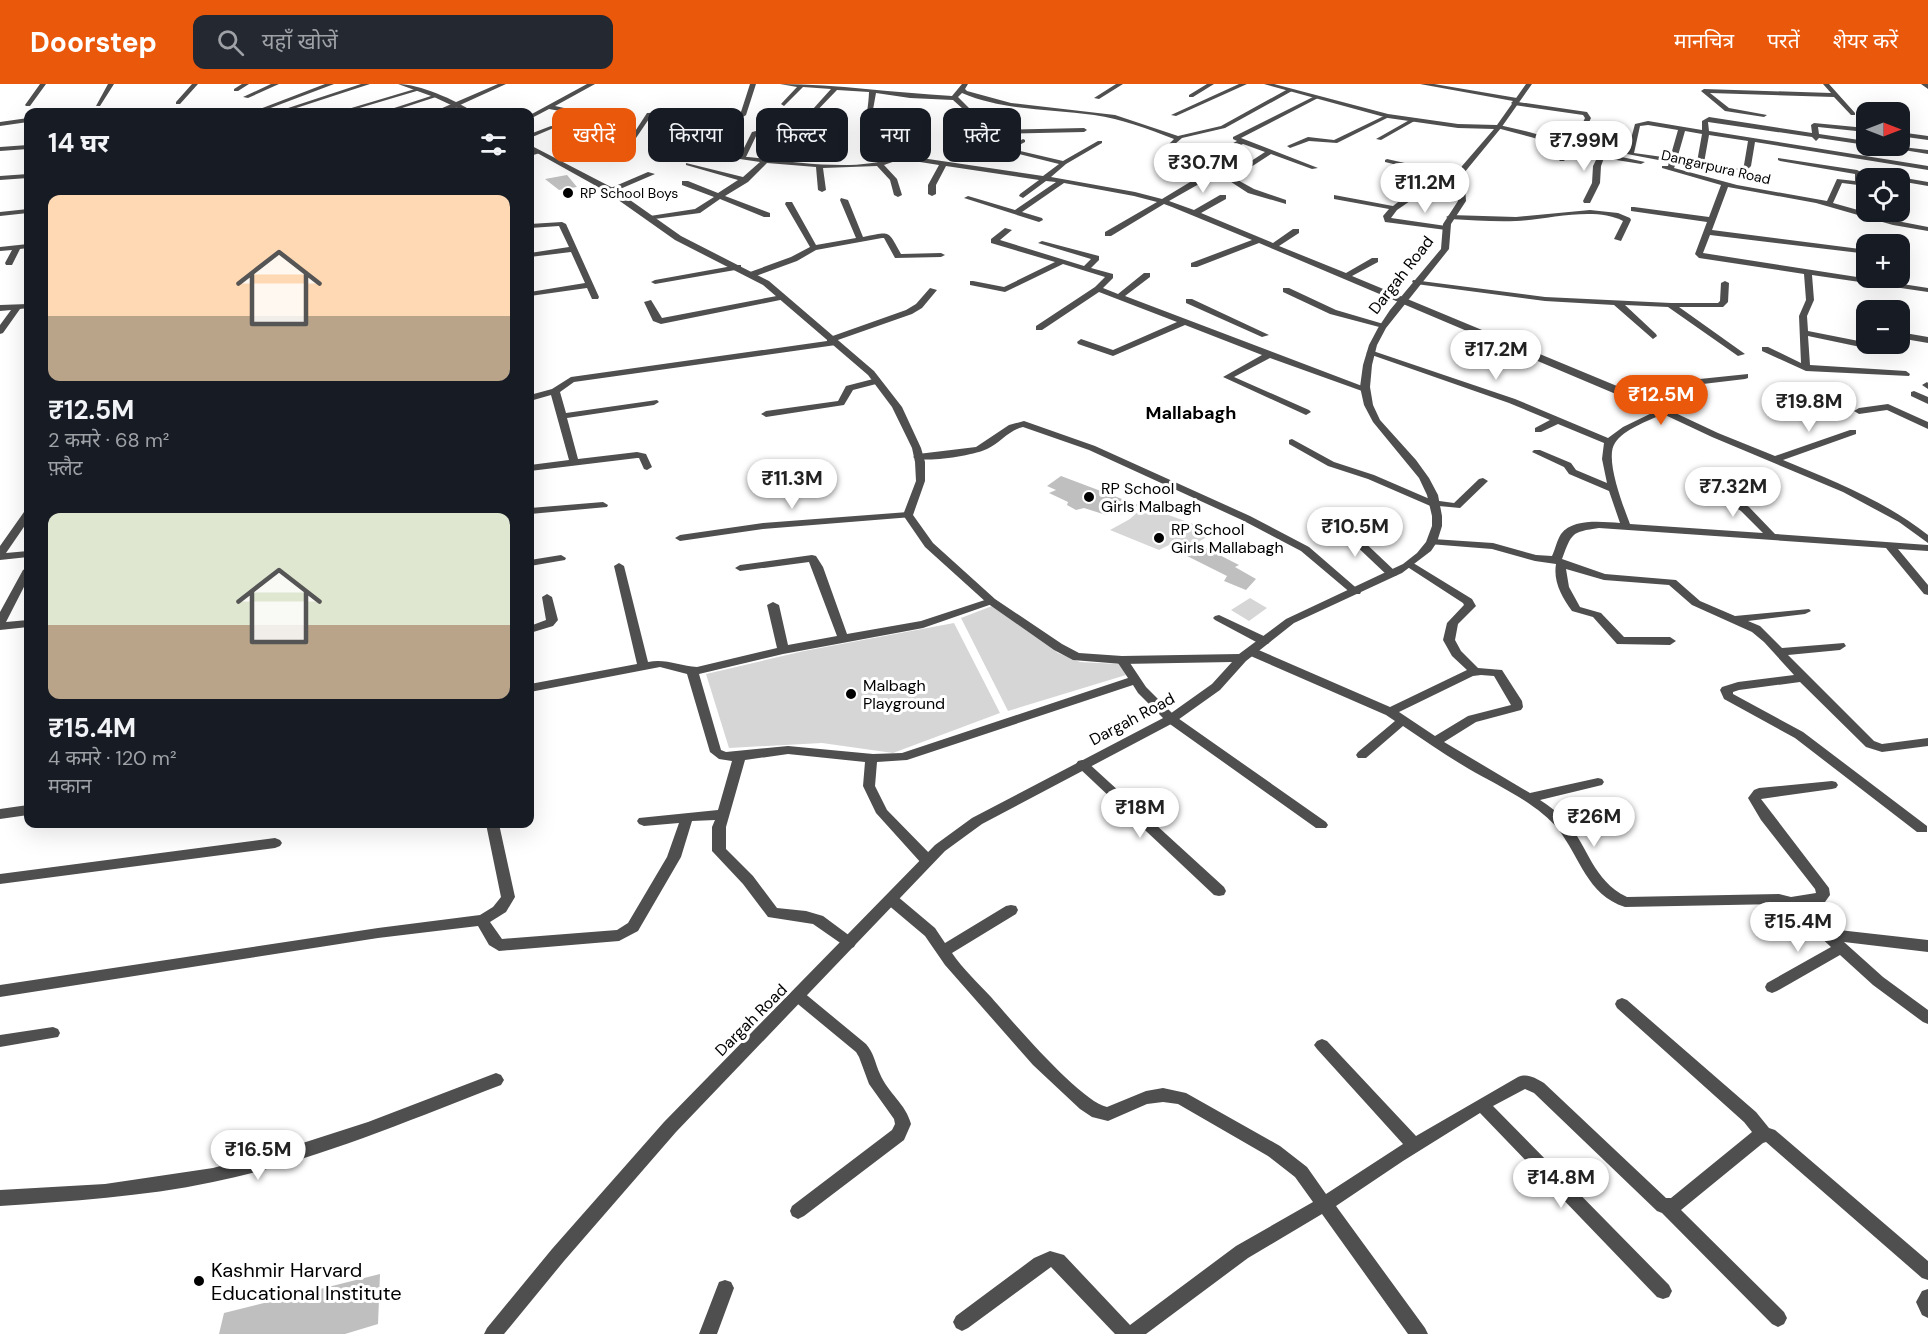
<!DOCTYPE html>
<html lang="hi">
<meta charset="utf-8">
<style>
:root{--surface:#171b24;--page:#242831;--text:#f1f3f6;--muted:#9ea1a6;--accent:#ea580c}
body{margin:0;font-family:"DM Sans","Noto Sans Devanagari",sans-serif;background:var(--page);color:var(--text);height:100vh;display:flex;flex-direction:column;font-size:22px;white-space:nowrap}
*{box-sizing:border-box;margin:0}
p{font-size:20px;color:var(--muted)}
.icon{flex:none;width:33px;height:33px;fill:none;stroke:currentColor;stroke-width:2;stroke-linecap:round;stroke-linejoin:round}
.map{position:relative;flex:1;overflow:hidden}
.panel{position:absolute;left:24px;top:24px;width:510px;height:720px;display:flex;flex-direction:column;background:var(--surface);border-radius:12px;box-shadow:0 6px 24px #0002}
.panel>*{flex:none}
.top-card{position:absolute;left:552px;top:24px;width:570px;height:54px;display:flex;gap:12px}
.needle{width:39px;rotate:90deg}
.buttons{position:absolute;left:1856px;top:18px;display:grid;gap:12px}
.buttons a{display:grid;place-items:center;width:54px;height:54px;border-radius:12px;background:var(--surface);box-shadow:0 6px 24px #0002;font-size:30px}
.price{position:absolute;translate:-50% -51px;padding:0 14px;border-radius:21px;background:#fff;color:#222;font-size:20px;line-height:39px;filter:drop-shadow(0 2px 3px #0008)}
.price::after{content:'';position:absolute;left:50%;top:36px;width:18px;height:14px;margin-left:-9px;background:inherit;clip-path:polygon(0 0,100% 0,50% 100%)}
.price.selected{background:var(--accent);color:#fff}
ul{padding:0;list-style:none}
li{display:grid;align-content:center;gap:12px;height:318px;padding:0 24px}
li span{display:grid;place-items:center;height:186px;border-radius:12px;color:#555}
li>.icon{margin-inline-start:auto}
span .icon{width:108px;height:108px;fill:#fffc;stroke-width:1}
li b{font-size:26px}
h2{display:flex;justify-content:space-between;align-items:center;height:72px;padding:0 24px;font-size:26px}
.pill{padding:0 21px;border-radius:12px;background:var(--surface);box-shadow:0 6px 24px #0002;font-size:21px;line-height:54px}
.pill.selected{background:var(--accent);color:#fff}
header{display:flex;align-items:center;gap:36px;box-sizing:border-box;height:84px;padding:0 30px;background:var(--accent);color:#fff}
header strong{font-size:28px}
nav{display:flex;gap:33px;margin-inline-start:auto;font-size:21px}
.search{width:420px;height:54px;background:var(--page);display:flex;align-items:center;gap:15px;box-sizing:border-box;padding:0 21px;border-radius:12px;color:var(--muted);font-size:22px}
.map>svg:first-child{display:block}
</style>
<header>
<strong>Doorstep</strong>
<div class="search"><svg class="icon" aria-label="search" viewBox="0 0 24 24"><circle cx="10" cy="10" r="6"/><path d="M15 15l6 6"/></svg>यहाँ खोजें</div>
<nav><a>मानचित्र</a><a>परतें</a><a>शेयर करें</a></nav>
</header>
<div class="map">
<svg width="1928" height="1250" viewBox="0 0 1928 1250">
<rect width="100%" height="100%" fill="#fff"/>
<path fill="#d6d6d6" d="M1144,422L1215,448L1185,466L1169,461L1159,466L1110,446L1130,435Z
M1250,514L1267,524L1249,537L1231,526Z
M992,522L1058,569L1080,578L1119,580L1126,591L1008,627L961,534Z
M954,539L1000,629L893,669L822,659L729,664L706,590L804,567Z"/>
<path fill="#bfbfbf" d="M567,91L577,103L559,106L545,95Z
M1061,392L1138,421L1127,430L1106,431L1084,424L1076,426L1067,421L1068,418L1049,409L1056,406L1047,402Z
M1198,460L1239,481L1235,483L1256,495L1246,506L1224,497L1227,492L1183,470Z
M380,1190L378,1240L345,1250H219L224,1229Z"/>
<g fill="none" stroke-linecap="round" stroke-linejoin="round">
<path fill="#4f4f4f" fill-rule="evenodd" d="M40,0H46L30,22H26L25,21Z
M108,0H114L100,22H96Z
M192,0H198L180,20H176V18Z
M242,0H249L238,7H234V5Z
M271,0H279L248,14L243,13Z
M325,0H334L260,28H252Z
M361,0H370L284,28H276Z
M498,0H506L460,21L459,23L441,28H433Z
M587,0H595L555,22L610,34V36L549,25L530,35V31Z
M750,0H756L746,31L743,33L740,31Z
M780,0C838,0 894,9 952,12L962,0H968L965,5L967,7L1011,19L1115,31L1178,52L1221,42L1288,5H1292V7L1225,44L1182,54L1168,66L1165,64L1174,55C1148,45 1122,35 1094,31C1050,25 1004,27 962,9L958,13L969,24V30L955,39L951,47L1084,44L1087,46L1084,48L947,51L944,49L950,37L963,29V25L953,16L910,14L876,9L872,31L919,25L922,27L872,35C871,56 883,64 901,71L1043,92L1059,80L1003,66L1023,55L1025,56V58L1012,65L1063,77L1098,57H1102V59L1066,80L1051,93L1135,108L1162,115L1200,92H1206V96L1169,117L1194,126L1220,111H1226V115L1201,129L1273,159L1293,145H1299V149L1279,162L1346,189L1372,174H1378V178L1352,192L1629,307L1661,299L1748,290V294L1745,295L1661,305L1637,311L1718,349L1775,372L1850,346H1856V350L1783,376C1834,397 1885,417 1928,451V459L1899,438L1843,408L1712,353L1663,330C1648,337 1624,345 1615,359C1604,374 1624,424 1630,440L1763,449L1741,427L1703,403V399L1707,398L1749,423L1775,450L1928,461V467L1898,465L1928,501V511L1924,510L1886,464L1599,444C1571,448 1572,449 1562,475L1605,490L1676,496L1700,517L1735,532L1809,525L1811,527L1805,530L1748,537L1760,542L1782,564L1844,559L1846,562L1840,566L1788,571L1874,657L1882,660L1928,654V662L1882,668L1866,663L1800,598L1739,606L1733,608V610L1803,648L1927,742V748H1917L1795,654L1724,615L1720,606L1722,603L1738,598L1794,591L1764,558L1752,548L1692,521L1669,501L1604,496L1566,485L1569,503L1580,523L1601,529L1624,553H1670L1676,557L1670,561L1617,560L1593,533L1572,527C1562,513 1553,498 1556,480L1535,477L1492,465L1429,460L1428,458L1433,455L1493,459L1536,471L1552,472C1555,466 1557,456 1561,450C1573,434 1603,438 1620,439L1609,407L1569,390L1564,383L1532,368L1534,366H1540L1571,379L1576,386L1607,399L1602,375L1604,359L1558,340L1541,348H1535V344L1550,336L1509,319L1366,269L1373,267L1515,315L1608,354L1623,343L1656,327L1259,159L1197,183H1191V179L1252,156L1172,123L1164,120L1111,152H1105V148L1157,118L1134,112L1064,99L1022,128L1042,134L1043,136L1039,138L964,114L968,112L1015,126L1056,98L1046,97L1023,114L1019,112L1020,110L1039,96L946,82L936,101V110L932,112L928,110V101L939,81L901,75L884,81L897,95L902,111L898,113L894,111L890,96L877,82L823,84L826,106L822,108L818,106L816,83L767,79L748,98L725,112L770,129V133H764L720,115L700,129L647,136L646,134L650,132L695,125L714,113L682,101V97H688L718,109L738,96L686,81V79L743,93L760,78L706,70L704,68L712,50L717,51L711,67L740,72L752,48L772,43V45L757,50L746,73H748C787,77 858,89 894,73C854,57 868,40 869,8L837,6L806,38L804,37V35L831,5L803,3L784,22L781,20L797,3Z
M1116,0H1123L1099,15L1094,14Z
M1207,0H1214L1193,13H1189V11Z
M1239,0H1247L1176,32L1171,31Z
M1420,0H1434L1517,14L1520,16L1518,18L1587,28L1591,34L1583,51L1584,54L1609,61L1614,60L1617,56L1622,57L1618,63L1609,65L1579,56L1577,51L1585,34L1583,31L1514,21L1511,19L1513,17Z
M1823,0H1829L1855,29V31H1851L1834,13L1710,9L1729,24L1767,31L1764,33L1725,27L1701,7L1704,5L1831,9Z
M1921,0H1928V5Z
M415,5L420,6L346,28H338Z
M434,11L439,12L390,28H382Z
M1313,13L1318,14L1241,54L1318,84L1312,85L1271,70L1234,94L1254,105L1286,116V120L1248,109L1225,94L1265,68L1243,60L1212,74L1207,73L1237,57L1233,55V53Z
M674,28L676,29V31L651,32L636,54L560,79L554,78L632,52L647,29Z
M1386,31L1391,32L1337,59L1309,57L1290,64L1287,62L1308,53L1334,56Z
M1709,33L1812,49L1811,41L1814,39L1866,44V48L1818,43L1819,50L1866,57V61L1819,54L1816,57L1812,53L1708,38L1709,47L1928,82V86L1755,58L1751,82L1744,89L1676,79L1674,84L1737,101L1827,117L1837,95L1855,97V90L1780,77L1778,76V74L1857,86L1863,89L1862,98H1866V102L1842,99L1833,119L1897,137L1928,143V147L1893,141L1816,119L1728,103L1712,146L1860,165L1864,167L1860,169L1710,151L1703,169L1928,204V208L1812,191L1814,216L1807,232L1808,247L1889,263L1893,266L1889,269L1808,252L1810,281L1906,287L1910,290L1909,292L1806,287L1762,267V263H1768L1801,279L1799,232L1806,216L1804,190L1699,174L1695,170L1707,138L1631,127V123H1634L1709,133L1721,101L1662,84V82H1668L1669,78L1627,70L1635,40L1648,37L1702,46V37ZM1648,41L1678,46L1670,74L1634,69L1640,42ZM1685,47L1702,50L1697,78L1677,75ZM1709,51L1748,57L1744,81L1740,85L1704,79Z
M28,34V38L0,42V38Z
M1413,34L1418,35L1381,56L1376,55Z
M1499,41L1529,48L1603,69L1645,78L1641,80L1604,74L1601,82L1600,99L1590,119H1584L1583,117L1592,99L1593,82L1598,72L1573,65L1564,77H1560L1559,76L1568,63L1497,44V42Z
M551,42L556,43L530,54V50Z
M1899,48L1928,52V56L1899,52Z
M28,61V65L0,67V63Z
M1879,62H1894L1928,66V70Z
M538,66L540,67V69L530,72V68Z
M1387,75L1462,92L1463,94L1459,96L1385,78V76Z
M648,88L655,90L613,108L606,106Z
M28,90V94L0,96V92Z
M1899,93L1928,98V102L1899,97V94H1896Z
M1334,111L1393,122L1407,111H1413V115L1397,126L1391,134L1446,142L1450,144L1446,146L1385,138L1383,132L1389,125L1334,115Z
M841,114L848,116L863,153C891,148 887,145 901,170L941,169L945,171L941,173L895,174L884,154H882L816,166L797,177L756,192H750V188L791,173L810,163L785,120L786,118H792L816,161L856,154L840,116Z
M28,125V129L0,132V128Z
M1590,126L1618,129L1630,134L1631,136L1621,157L1614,155L1623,137C1594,122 1547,136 1516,137C1494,138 1472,136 1450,135L1446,133L1450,131L1516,133Z
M562,138L566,140L599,213L598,215H592L587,204L530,212V208L585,199L571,168L530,173V169L569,163L559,142L530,144V140Z
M1005,144L1012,146L1000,156L1084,182L1091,175L1038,159L1042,157L1099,172V176L1091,184L1113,190V194L1103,204L1118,210L1144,189H1150V193L1125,212L1370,305L1368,307H1362L1270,274L1234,293L1309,326L1311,328L1306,331L1223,293L1262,271L1185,241L1113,272L1078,260L1077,258L1081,255L1113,266L1177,238L1099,208L1042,246H1036V242L1095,203L1105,193L1063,180L1005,208L970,201V197H973L1004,203L1055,178L991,159V155Z
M28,160V164L20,165L12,181H6L5,179L12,166L0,167V163Z
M738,181H741V185L655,200L651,198L655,196Z
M1413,196L1545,213L1671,219H1718L1720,217L1721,199L1725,197L1729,199L1728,218L1723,223H1679L1745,270L1738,272L1668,223L1625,221L1656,250L1657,252L1653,255L1614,221L1545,217L1416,200L1412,198Z
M930,204L937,206L922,224L912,230L835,257L837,259L836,261L574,298L560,308L566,329L657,316L659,318L654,321L567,334L578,375L637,368L646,370L652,383L647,386L644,385L639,374H637L530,387V381L569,376L551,311L530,317V311L552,305L571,293L827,257V254L906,226L916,220Z
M1283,204H1289L1336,226L1387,241L1383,244L1330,230L1283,208Z
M782,211L786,213L785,215L661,240L653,237L644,218L651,216L662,234Z
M1186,215H1192L1269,251L1262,253L1186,219Z
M28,220V224L20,225L3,249L0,250V241L11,226L0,227V221Z
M1899,248L1928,253V259L1899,254Z
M877,294L880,295V299L853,306L844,321L766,333L761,330L766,327L838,317L846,302Z
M1927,298L1928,299V305L1922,301Z
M1914,307L1928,313V320L1911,312V308Z
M1888,320L1928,338V345L1887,326L1859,330L1854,327L1859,324Z
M1024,337L1095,362L1250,432L1309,463L1361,508L1360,510H1352L1301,467L1242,436L1089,366L1023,343C1009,346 1000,359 987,365C975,371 923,380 913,373L918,370L976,363L1009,341Z
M1292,355L1334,378L1374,391L1432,416L1454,419L1479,395L1483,394L1488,397L1460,424L1439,422L1435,424L1368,395L1328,382L1289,360V356Z
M603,418L608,421L607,423L530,430V424Z
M28,427V437L6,469L28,467V473L0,476V462L24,428Z
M908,428L912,429V433L763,445L680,457L675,454L680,451L763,439Z
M1337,435L1341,436L1396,488L1397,490L1396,492H1388L1333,440L1332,438L1333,436Z
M561,471L566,474L565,476L530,482V476Z
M812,471L816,472L823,483L847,550L921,537L991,514L997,517L995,519L923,544L783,570L699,590L721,666L726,668L788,662L873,670L902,669L1128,594L1116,576L1122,572L1126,573L1146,603L1175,632L1326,738L1328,741L1326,744H1316L1167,638L1138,609L1133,601L907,676L877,678L875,702L887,726L932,772L934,776L932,780H922L876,729L863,702L865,678L788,670L745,676L726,743V765L753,792L777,824L806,827L823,832L854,855L856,859L854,863L849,865L813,840L768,833L743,800L712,767V743L715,736L692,737L681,773L638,847L619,857L499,867L489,861L478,842L378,854L0,913V901L378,844L480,831L493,823L501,813L486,740H499L515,813L506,828L490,838L502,855L617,846L628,839L667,773L679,739L644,742L639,740L637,737L639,734L718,726L732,677L719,675L710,668L687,590L660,583L530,608V600L637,580L614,482L619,479L624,482L648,578C665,574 680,582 697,583L777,564L767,521L773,518L779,521L788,561L837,552L809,478L740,487L735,484L740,481Z
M1410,477L1472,515L1476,522L1458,540L1455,556L1461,567L1478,584L1502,586L1522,617L1523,623L1521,626L1476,638L1444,658L1530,709L1598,694L1602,695L1604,698L1602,701L1540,716C1549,722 1558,728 1566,737C1589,763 1592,796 1627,813L1779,810L1791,813L1816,809L1815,805L1761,736L1748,714L1754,706L1759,704L1832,697L1836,698L1838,701L1836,704L1832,705L1761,715L1829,804L1830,811L1825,818L1804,821L1830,845L1928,856V868L1844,858L1883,893L1928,926V940L1923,938L1873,901L1840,871L1777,907L1772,909L1767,907L1765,903L1767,899L1831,863L1787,822L1779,820L1625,823C1587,811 1580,773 1558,745C1538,720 1497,701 1469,685C1447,672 1425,657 1403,642L1366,674H1358L1356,671L1358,668L1395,637L1386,631L1246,570L1244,567L1250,563L1254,564L1390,623L1467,586L1452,572L1443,556L1447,539L1464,521L1463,519L1406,482L1405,480ZM1481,591L1494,592L1511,621L1468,632L1435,652L1399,628L1473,592Z
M28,483V495L6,538L28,536V543L0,546V528L23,486Z
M547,510L552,513L558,536L553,542L530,549V542L546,536L542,513Z
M1219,531L1268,554L1270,557L1268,560H1260L1215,536L1213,534L1215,532Z
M1082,676L1086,677L1224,803L1226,807L1224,811L1219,812L1214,811L1078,683L1076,680L1078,677Z
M28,721V731L0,735V725Z
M275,754L280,756L282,759L280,762L275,764L0,800V790Z
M892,811L897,812L935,844L945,859L1006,822L1011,821L1016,822L1018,826L1016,830L952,869C963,885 978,899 991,913C1012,937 1081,1018 1107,1023L1146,1007L1163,1004L1186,1009L1280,1062L1307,1083L1326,1110L1403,1060L1317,965L1314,961L1317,957L1322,955L1327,957L1416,1052L1518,993C1528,989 1535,994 1544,999L1666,1114H1671L1752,1048L1744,1038L1617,924L1615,920L1617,916L1622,914L1627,916L1756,1028L1769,1044L1775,1046L1928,1177V1196L1922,1194L1766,1058L1763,1059L1681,1126L1784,1228L1787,1234L1784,1240L1778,1243L1772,1240L1662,1129L1657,1127L1534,1009L1525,1005L1493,1022L1669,1201L1672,1207L1669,1213L1663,1215L1657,1213L1480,1029L1403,1077L1336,1122L1425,1244L1428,1250H1408L1322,1130L1248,1174L1146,1250H1115L1051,1183L968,1244L962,1247L956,1244L953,1238L956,1232L1034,1174L1050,1167L1064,1171L1130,1241L1236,1162L1313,1118L1295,1093L1268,1072L1178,1020L1163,1018L1147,1020L1108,1037L1092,1033L1080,1025L1033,981L945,881L925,852L887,820L885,816L887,812Z
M798,906L803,908L866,960C874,969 875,979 880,990C888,1009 906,1020 911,1040L904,1056L804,1132L798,1135L792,1132L790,1127L792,1122L892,1046L895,1040L894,1035L869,1000L859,973L856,968L793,916L791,912L793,908Z
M53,943L58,945L60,949L58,953L0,963V951Z
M496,989L501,991L504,996L501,1001C407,1037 312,1078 213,1098C142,1113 71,1117 0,1122V1106L105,1100L213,1084L281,1066L368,1038Z
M725,1196L731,1198L734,1204L717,1250H699L719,1198Z
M1928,1205V1234L1922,1231L1916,1218L1922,1207Z"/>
<path fill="#4f4f4f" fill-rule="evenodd" d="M398,0C419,0 456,16 473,28H466L434,13Z
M1264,0H1274L1388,30L1458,40L1497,41L1526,0H1532L1501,44L1464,89L1466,117L1451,140L1449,165L1386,244L1377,261L1372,281L1370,303L1373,321L1380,336L1416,376L1429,394L1438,411L1442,432V442L1437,458L1431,467L1402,489L1294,539L1246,577L1220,606L1175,638L982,740L945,767L676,1048L564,1177L504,1250H484L487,1244L552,1165L664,1038L935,761L972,734L1167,632L1212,600L1232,578L1122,580L1073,576L1054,566L987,519L925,463L903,431L916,397L915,378L912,364L892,323L868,291L763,201L675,156L607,108L530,65V61L613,104L681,152L769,197L874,287L902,323L921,364L925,378V397L913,431L933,459L995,515L1062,560L1079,569L1122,572L1239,570L1286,535L1403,480L1417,469L1426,458L1432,442V432L1427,411L1419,394L1373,338L1364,321L1360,303L1363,281L1369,261L1378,244L1390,226L1441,165L1443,140L1458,117L1456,89L1494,45L1458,44L1388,34Z"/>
</g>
<g fill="#000" stroke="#fff" stroke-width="2">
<circle cx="568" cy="109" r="6"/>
<circle cx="1089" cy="413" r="6"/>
<circle cx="1159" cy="454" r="6"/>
<circle cx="851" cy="610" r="6"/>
<circle cx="199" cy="1197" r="6"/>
</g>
<g text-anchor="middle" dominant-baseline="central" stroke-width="6" stroke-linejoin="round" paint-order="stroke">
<g font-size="14" fill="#000" stroke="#fff">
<text transform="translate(1716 83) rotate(13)">Dangarpura Road</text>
</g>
<g font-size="14" fill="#000" stroke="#fff" text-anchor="start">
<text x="580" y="109">RP School Boys</text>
</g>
<g font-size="16" fill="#000" stroke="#fff">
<text transform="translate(1401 191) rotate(-52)">Dargah Road</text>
<text transform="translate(1132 635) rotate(-28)">Dargah Road</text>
<text transform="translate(751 936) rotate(-45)">Dargah Road</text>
</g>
<g font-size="16" fill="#000" stroke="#fff" text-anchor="start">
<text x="1101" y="404">RP School<tspan x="1101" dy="18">Girls Malbagh</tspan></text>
<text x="1171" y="445">RP School<tspan x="1171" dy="18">Girls Mallabagh</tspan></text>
<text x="863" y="601">Malbagh<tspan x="863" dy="18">Playground</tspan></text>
</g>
<g font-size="18" font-weight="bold" fill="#000" stroke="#fff">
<text x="1191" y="329">Mallabagh</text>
</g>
<g font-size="20" fill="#000" stroke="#fff" text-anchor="start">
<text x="211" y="1186">Kashmir Harvard<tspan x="211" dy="23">Educational Institute</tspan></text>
</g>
</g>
</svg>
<div class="buttons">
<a><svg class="needle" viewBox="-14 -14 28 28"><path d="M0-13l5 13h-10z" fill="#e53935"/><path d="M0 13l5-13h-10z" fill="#9ea1a6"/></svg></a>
<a><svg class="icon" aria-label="locate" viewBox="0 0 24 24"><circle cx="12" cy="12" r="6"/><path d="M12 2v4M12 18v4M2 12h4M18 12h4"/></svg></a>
<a>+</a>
<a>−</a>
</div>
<b class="price" style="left:1584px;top:88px">₹7.99M</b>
<b class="price" style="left:1203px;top:110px">₹30.7M</b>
<b class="price" style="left:1425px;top:130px">₹11.2M</b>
<b class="price" style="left:1496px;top:297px">₹17.2M</b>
<b class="price selected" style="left:1661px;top:342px">₹12.5M</b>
<b class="price" style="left:1809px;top:349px">₹19.8M</b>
<b class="price" style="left:792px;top:426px">₹11.3M</b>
<b class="price" style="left:1733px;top:434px">₹7.32M</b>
<b class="price" style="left:1355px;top:474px">₹10.5M</b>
<b class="price" style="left:1140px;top:755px">₹18M</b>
<b class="price" style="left:1594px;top:764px">₹26M</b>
<b class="price" style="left:1798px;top:869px">₹15.4M</b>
<b class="price" style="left:258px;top:1097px">₹16.5M</b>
<b class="price" style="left:1561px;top:1125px">₹14.8M</b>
<div class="top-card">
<a class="pill selected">खरीदें</a>
<a class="pill">किराया</a>
<a class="pill">फ़िल्टर</a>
<a class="pill">नया</a>
<a class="pill">फ़्लैट</a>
</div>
<section class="panel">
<h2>14 घर<svg class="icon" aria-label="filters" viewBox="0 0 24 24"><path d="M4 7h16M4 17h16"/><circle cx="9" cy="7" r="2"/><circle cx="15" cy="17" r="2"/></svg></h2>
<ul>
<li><span style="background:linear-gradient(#ffd9b3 65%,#b9a48a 0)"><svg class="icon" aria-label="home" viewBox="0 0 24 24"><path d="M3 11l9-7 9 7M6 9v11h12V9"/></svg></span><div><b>₹12.5M</b><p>2 कमरे · 68 m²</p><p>फ़्लैट</p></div></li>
<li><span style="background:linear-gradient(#dfe7d0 60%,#b9a48a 0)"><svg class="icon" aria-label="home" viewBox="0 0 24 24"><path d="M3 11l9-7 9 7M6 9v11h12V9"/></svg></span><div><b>₹15.4M</b><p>4 कमरे · 120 m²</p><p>मकान</p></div></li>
</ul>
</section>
</div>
